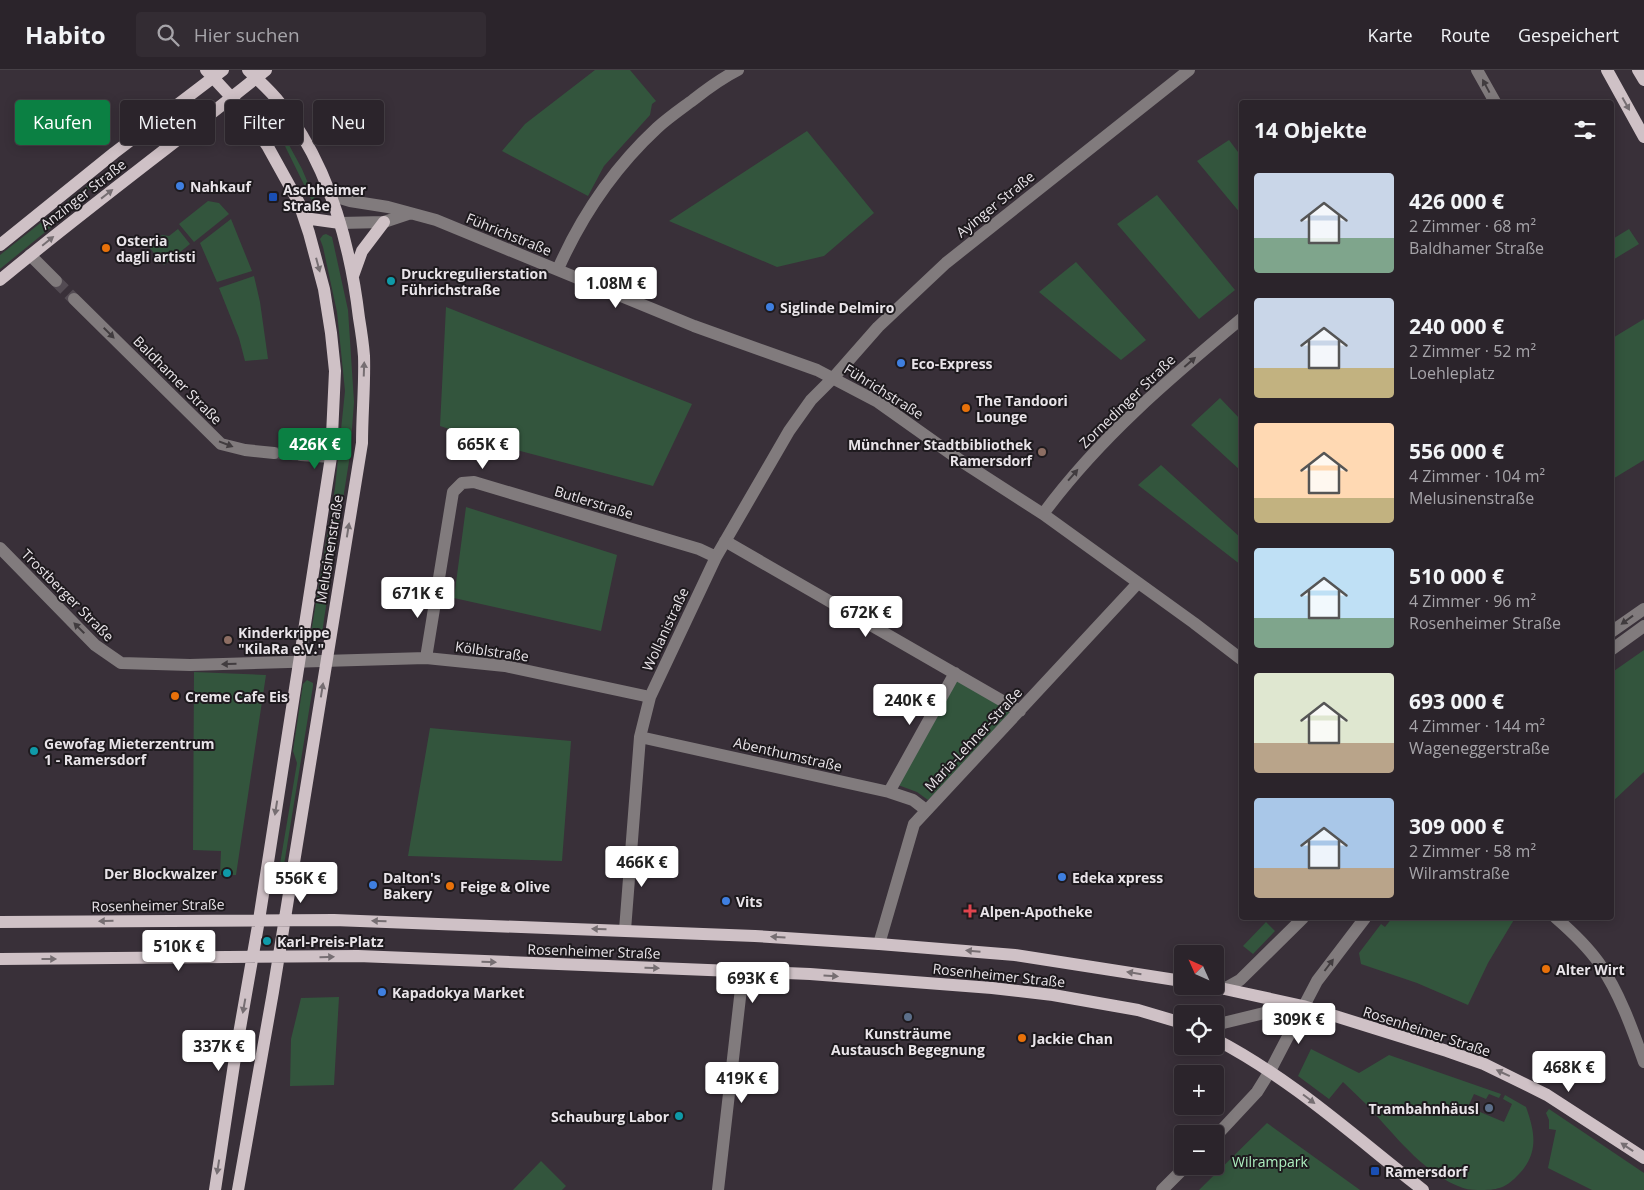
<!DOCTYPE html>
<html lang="de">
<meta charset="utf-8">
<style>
:root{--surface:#2b242b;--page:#332c33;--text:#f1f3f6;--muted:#a6a4a9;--line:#474147;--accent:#0b8043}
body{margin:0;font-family:"Open Sans",sans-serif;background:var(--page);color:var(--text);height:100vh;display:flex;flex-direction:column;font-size:19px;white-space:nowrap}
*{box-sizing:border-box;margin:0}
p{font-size:16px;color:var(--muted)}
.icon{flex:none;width:28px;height:28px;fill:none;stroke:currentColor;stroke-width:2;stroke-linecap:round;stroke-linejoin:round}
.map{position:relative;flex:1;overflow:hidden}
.drawer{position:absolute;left:1239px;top:30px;width:375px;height:820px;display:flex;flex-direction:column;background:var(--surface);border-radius:5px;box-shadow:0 2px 12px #0003,0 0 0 1px var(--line)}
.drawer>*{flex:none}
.banner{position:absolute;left:15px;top:30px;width:475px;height:45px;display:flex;gap:10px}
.needle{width:32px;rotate:315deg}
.buttons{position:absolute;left:1174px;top:875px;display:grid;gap:10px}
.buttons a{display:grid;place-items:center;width:50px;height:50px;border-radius:5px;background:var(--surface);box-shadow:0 2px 12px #0003,0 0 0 1px var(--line);font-size:25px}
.price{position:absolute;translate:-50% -42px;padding:0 11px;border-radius:5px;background:#fff;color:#222;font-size:16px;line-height:32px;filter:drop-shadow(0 1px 2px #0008)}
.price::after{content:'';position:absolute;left:50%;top:30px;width:15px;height:11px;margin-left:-8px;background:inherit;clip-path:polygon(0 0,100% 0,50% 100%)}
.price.current{background:var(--accent);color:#fff}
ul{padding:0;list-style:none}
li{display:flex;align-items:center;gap:15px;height:125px;padding:0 15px}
li span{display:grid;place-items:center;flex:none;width:140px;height:100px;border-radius:5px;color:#555}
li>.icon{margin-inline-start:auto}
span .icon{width:60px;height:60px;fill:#fffc;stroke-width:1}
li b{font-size:21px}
h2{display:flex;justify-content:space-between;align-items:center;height:60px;padding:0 15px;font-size:21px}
.chip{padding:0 18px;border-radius:5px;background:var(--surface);box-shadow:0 2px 12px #0003,0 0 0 1px var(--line);font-size:18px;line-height:45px}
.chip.current{background:var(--accent);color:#fff}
header{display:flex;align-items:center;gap:30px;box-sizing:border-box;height:70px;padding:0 25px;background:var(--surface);border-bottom:1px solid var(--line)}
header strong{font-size:24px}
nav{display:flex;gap:28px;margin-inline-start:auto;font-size:18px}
.search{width:350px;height:45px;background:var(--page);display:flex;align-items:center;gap:12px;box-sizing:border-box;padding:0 18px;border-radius:5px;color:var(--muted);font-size:19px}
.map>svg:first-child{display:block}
</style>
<header>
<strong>Habito</strong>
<div class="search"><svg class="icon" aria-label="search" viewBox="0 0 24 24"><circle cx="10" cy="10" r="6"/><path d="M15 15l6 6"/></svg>Hier suchen</div>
<nav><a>Karte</a><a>Route</a><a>Gespeichert</a></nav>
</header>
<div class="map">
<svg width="1644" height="1120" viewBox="0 0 1644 1120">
<rect width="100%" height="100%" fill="#393039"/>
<path fill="#33553d" d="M595,0H630L656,31L652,34L650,45L604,96L588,126L502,81L525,54Z
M276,51L302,99L319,139H316L284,74L272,66L267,60Z
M807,61L874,143L824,186L777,197L669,151Z
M1229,70L1241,86V144L1197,91Z
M92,112V117L63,140L60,150L0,199V185Z
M1157,125L1235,220L1199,249L1117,154Z
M208,131L219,133L229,144L194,172L179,154Z
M231,149L252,201L217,212L200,173Z
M178,159L190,174L164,195L148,176L162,165L169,166Z
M1629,159L1639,174L1611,191V170Z
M326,164L332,167L348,240L354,332L350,385L324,549L322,565L316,567L311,563L335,418L345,321L337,242L323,177L320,169L323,165Z
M1076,192L1146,270L1121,290L1039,222Z
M254,206L260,232L268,289L245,291L239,268L219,218Z
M446,237L692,334L653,416L498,375L440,356Z
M1644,249V390L1611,410V269Z
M1220,328L1241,350V401L1191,355Z
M1161,395L1241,468V495L1138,415Z
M466,437L617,485L601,561L454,528Z
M1644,580V702L1611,733V603Z
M194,602L266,605L236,805H220L221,781L193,780Z
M307,610L313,613V616L283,801L279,800L297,693L293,681L303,614Z
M956,610L1012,643L928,730L917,722L898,715Z
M430,658L571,671L562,791L408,786Z
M1392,848H1515L1488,893L1468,935L1417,913L1361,894L1359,883L1381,854L1385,857Z
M1266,852L1275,861L1253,884L1243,876Z
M339,927L334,1015L290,1016L291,969L301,928Z
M1311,979L1359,1003L1389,985L1501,1024L1499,1028L1489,1024L1486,1029L1474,1024L1468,1037L1504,1052L1512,1034L1503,1029L1505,1025L1526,1037C1535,1062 1539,1083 1519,1104C1507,1117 1499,1120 1482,1120C1476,1120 1469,1120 1463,1118C1426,1105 1399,1070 1373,1042C1364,1031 1353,1022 1343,1012L1329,1029L1298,1006Z
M1549,1039L1644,1103V1120H1592L1548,1098L1556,1060L1549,1059V1050L1546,1043Z
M1267,1053L1360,1120H1199Z
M541,1091L566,1116L562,1120H513Z"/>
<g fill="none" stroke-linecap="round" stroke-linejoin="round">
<path stroke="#534b53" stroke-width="12" stroke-dasharray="12 6" stroke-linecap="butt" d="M56,211L74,229
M274,383L301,385"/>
<path stroke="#817b7d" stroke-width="12" d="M1477,0L1495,32
M330,125L350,131L388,137L436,150L694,256L817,300L878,332L964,393L1043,444L1194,553L1241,589
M340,153L384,152L408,144
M30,185L56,211
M558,199C581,147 615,97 657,58C668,48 681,39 693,30C707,19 722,8 738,0
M74,229L221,374L245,380L274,383
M301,385L331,387
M1043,444C1099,368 1170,308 1241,249
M725,471L1020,641
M0,478L95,575L121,593L190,595L426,588L505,596L650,627
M1611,562L1644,539
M1611,580L1644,556
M426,588L453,422L462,413L474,412L699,479L716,487
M640,667L889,722L913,730L926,740
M889,722L955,603
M1556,848C1571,861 1587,876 1599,893C1619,922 1632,958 1644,992
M625,860L640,667L650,627L716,487L789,361L811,330L834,307L878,257L946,193L1189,0
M879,874L914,754L1138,513
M1224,919L1240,910L1303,848
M1215,955L1272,941L1303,936
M1215,1067L1257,1022L1270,1001L1317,911L1365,848
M718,1120L743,901
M1162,1120L1186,1096"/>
<path stroke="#cfc1c6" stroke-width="12" d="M206,0L232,28L252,53L268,77L299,133L309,163L324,219L331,263L335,301L331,387L259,850L236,981L215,1120
M1607,0L1644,67
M1638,0L1644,10
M304,148L340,153
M0,175L114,83L223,0
M353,206L362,181L384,152
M0,210C87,138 178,71 266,0
M0,852L334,850L755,866L879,874L1015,885L1182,911
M0,889L358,886L810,904L992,918L1053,925L1138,940L1182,953
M1211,916L1303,936L1447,981L1484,994L1547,1025L1644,1088
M1215,969C1292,1009 1355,1067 1423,1120
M238,1120L273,922L362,373C362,344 365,314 364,286C363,273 361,260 359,248C350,172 328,94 280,33C271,21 259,11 248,0"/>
</g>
<defs><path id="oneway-solid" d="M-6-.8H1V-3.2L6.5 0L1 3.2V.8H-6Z" transform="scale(1.25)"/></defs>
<g fill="#413c3f">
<use href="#oneway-solid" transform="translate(1486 16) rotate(-118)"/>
<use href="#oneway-solid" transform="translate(109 263) rotate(45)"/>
<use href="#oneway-solid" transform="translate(1190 292) rotate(-41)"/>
<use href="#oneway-solid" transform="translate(226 374) rotate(21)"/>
<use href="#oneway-solid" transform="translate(1073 405) rotate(-49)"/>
<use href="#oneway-solid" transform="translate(1627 550) rotate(144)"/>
<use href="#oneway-solid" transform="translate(79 558) rotate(-135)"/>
<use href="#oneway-solid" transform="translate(229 594) rotate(179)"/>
<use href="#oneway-solid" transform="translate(1329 895) rotate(-53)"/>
</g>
<g fill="#766e72">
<use href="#oneway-solid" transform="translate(1626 34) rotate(61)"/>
<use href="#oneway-solid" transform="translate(107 124) rotate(-38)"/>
<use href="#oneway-solid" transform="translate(48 171) rotate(-39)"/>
<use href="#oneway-solid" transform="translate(318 195) rotate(75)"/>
<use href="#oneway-solid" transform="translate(364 299) rotate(-88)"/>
<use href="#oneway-solid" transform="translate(348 460) rotate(-81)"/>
<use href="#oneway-solid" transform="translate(322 620) rotate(-81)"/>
<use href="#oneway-solid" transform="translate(276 738) rotate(99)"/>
<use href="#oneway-solid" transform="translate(106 851) rotate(179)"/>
<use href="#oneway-solid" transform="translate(379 851) rotate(-178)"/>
<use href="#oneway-solid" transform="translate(599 859) rotate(-178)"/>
<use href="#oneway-solid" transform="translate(778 867) rotate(-176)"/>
<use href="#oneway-solid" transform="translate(973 881) rotate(-175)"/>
<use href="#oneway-solid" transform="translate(327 887) rotate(-2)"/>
<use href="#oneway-solid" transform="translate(49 889)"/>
<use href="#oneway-solid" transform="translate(489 892) rotate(2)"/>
<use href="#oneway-solid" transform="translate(652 898) rotate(2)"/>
<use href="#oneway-solid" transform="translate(1134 903) rotate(-171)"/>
<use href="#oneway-solid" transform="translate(831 906) rotate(4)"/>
<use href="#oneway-solid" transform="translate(244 936) rotate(100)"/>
<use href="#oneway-solid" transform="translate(1503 1003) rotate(-155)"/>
<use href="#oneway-solid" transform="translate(1309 1029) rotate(37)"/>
<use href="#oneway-solid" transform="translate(1627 1077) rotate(-146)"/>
<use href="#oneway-solid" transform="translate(218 1097) rotate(99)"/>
</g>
<g fill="#3f7fe0" stroke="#1e1a1e" stroke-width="2">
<circle cx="180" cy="116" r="5"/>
<circle cx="770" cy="237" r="5"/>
<circle cx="901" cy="293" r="5"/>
<circle cx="1062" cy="807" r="5"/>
<circle cx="373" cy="815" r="5"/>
<circle cx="726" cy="831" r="5"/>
<circle cx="382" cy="922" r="5"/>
</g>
<g fill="#1a4fb4" stroke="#1e1a1e" stroke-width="2">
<rect x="268" y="122" width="10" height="10" rx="2.5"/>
<rect x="1370" y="1096" width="10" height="10" rx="2.5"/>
</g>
<g fill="#e8710a" stroke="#1e1a1e" stroke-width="2">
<circle cx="106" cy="178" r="5"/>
<circle cx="966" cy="338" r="5"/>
<circle cx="175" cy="626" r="5"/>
<circle cx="450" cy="816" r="5"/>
<circle cx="1546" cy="899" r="5"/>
<circle cx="1022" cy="968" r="5"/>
</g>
<g fill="#0f9aa8" stroke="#1e1a1e" stroke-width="2">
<circle cx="391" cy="211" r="5"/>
<circle cx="34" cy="681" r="5"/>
<circle cx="227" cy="803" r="5"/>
<circle cx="267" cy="871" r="5"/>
<circle cx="679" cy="1046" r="5"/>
</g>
<g fill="#8d6e63" stroke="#1e1a1e" stroke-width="2">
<circle cx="1042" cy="382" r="5"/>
<circle cx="228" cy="570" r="5"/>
</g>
<path fill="#e0444e" stroke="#1e1a1e" stroke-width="2" d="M967.5 833.5h5v5h5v5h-5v5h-5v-5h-5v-5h5z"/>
<g fill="#5c6f8a" stroke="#1e1a1e" stroke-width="2">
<circle cx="908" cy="947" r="5"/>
<circle cx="1489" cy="1038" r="5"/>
</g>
<g text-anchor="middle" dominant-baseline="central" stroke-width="4" stroke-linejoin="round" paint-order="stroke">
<g font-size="14" font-weight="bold" fill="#e9e4e9" stroke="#1e1a1e" text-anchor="start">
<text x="190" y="116">Nahkauf</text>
<text x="283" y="119">Aschheimer<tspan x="283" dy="16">Straße</tspan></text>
<text x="116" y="170">Osteria<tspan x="116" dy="16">dagli artisti</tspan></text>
<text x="401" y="203">Druckregulierstation<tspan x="401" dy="16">Führichstraße</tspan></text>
<text x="780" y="237">Siglinde Delmiro</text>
<text x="911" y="293">Eco-Express</text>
<text x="976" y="330">The Tandoori<tspan x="976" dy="16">Lounge</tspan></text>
<text x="1032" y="374" text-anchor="end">Münchner Stadtbibliothek<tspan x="1032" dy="16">Ramersdorf</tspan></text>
<text x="238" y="562">Kinderkrippe<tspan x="238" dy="16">"KilaRa e.V."</tspan></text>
<text x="185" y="626">Creme Cafe Eis</text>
<text x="44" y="673">Gewofag Mieterzentrum<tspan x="44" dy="16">1 - Ramersdorf</tspan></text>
<text x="217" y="803" text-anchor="end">Der Blockwalzer</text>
<text x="383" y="807">Dalton's<tspan x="383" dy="16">Bakery</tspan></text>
<text x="1072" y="807">Edeka xpress</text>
<text x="460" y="816">Feige &amp; Olive</text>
<text x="736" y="831">Vits</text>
<text x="980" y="841">Alpen-Apotheke</text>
<text x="277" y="871">Karl-Preis-Platz</text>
<text x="1556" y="899">Alter Wirt</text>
<text x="392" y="922">Kapadokya Market</text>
<text x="908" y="963" text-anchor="middle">Kunsträume<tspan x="908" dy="16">Austausch Begegnung</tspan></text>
<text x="1032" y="968">Jackie Chan</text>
<text x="1479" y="1038" text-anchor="end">Trambahnhäusl</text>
<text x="669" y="1046" text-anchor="end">Schauburg Labor</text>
<text x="1385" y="1101">Ramersdorf</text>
</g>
<g font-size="14" fill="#e9e4e9" stroke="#1e1a1e">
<text transform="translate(83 124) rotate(-38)">Anzinger Straße</text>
<text transform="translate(995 134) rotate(-39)">Ayinger Straße</text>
<text transform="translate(509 164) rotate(22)">Führichstraße</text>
<text transform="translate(178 310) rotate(45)">Baldhamer Straße</text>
<text transform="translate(884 321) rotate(32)">Führichstraße</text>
<text transform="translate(1127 331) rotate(-44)">Zornedinger Straße</text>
<text transform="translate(594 432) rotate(17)">Butlerstraße</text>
<text transform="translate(329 479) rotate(-81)">Melusinenstraße</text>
<text transform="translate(68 525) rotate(45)">Trostberger Straße</text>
<text transform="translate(665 559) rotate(-65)">Wollanistraße</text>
<text transform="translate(492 581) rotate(8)">Kölblstraße</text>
<text transform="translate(973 669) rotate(-47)">Maria-Lehner-Straße</text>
<text transform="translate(788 684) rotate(13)">Abenthumstraße</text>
<text transform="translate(158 835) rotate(-1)">Rosenheimer Straße</text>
<text transform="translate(594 881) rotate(2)">Rosenheimer Straße</text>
<text transform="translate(999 905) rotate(6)">Rosenheimer Straße</text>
<text transform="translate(1427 961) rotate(18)">Rosenheimer Straße</text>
</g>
<g font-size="14" fill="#aff1c1" stroke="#1e1a1e">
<text x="1270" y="1091">Wilrampark</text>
</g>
</g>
</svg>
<div class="buttons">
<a><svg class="needle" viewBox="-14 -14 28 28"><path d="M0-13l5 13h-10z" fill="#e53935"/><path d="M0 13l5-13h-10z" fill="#a6a4a9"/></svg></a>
<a><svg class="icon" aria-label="locate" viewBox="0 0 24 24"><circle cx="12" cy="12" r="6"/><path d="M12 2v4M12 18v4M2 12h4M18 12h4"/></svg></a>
<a>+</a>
<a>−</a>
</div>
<b class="price" style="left:616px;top:239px">1.08M €</b>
<b class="price current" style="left:315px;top:400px">426K €</b>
<b class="price" style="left:483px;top:400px">665K €</b>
<b class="price" style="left:418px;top:549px">671K €</b>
<b class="price" style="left:866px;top:568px">672K €</b>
<b class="price" style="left:910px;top:656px">240K €</b>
<b class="price" style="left:642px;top:818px">466K €</b>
<b class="price" style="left:301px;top:834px">556K €</b>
<b class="price" style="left:179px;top:902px">510K €</b>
<b class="price" style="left:753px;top:934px">693K €</b>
<b class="price" style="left:1299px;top:975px">309K €</b>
<b class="price" style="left:219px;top:1002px">337K €</b>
<b class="price" style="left:1569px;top:1023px">468K €</b>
<b class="price" style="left:742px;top:1034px">419K €</b>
<div class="banner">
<a class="chip current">Kaufen</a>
<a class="chip">Mieten</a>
<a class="chip">Filter</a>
<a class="chip">Neu</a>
</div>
<section class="drawer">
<h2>14 Objekte<svg class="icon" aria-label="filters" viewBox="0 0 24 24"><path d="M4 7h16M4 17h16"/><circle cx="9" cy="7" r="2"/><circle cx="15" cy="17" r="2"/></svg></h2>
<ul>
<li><span style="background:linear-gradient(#c9d6e8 65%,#7fa58c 0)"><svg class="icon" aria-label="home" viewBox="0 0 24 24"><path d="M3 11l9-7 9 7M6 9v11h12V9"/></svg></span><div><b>426 000 €</b><p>2 Zimmer · 68 m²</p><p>Baldhamer Straße</p></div></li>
<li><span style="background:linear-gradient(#c9d6e8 70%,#c2b280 0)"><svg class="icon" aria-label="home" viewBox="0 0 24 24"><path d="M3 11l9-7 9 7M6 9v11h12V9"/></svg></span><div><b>240 000 €</b><p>2 Zimmer · 52 m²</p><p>Loehleplatz</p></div></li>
<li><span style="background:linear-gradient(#ffd9b3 75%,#c2b280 0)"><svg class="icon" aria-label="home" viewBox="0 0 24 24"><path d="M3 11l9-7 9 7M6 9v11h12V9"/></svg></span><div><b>556 000 €</b><p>4 Zimmer · 104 m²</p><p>Melusinenstraße</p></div></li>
<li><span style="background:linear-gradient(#bfe0f5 70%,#7fa58c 0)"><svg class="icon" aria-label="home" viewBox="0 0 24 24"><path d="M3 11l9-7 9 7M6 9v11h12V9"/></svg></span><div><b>510 000 €</b><p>4 Zimmer · 96 m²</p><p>Rosenheimer Straße</p></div></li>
<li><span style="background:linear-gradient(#dfe7d0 70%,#b9a48a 0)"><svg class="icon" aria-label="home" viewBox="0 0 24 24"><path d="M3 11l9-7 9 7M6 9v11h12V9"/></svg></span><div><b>693 000 €</b><p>4 Zimmer · 144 m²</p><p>Wageneggerstraße</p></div></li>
<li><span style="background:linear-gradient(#a9c7e8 70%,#b9a48a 0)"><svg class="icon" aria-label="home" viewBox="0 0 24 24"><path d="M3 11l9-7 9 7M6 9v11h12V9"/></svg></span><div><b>309 000 €</b><p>2 Zimmer · 58 m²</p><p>Wilramstraße</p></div></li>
</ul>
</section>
</div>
